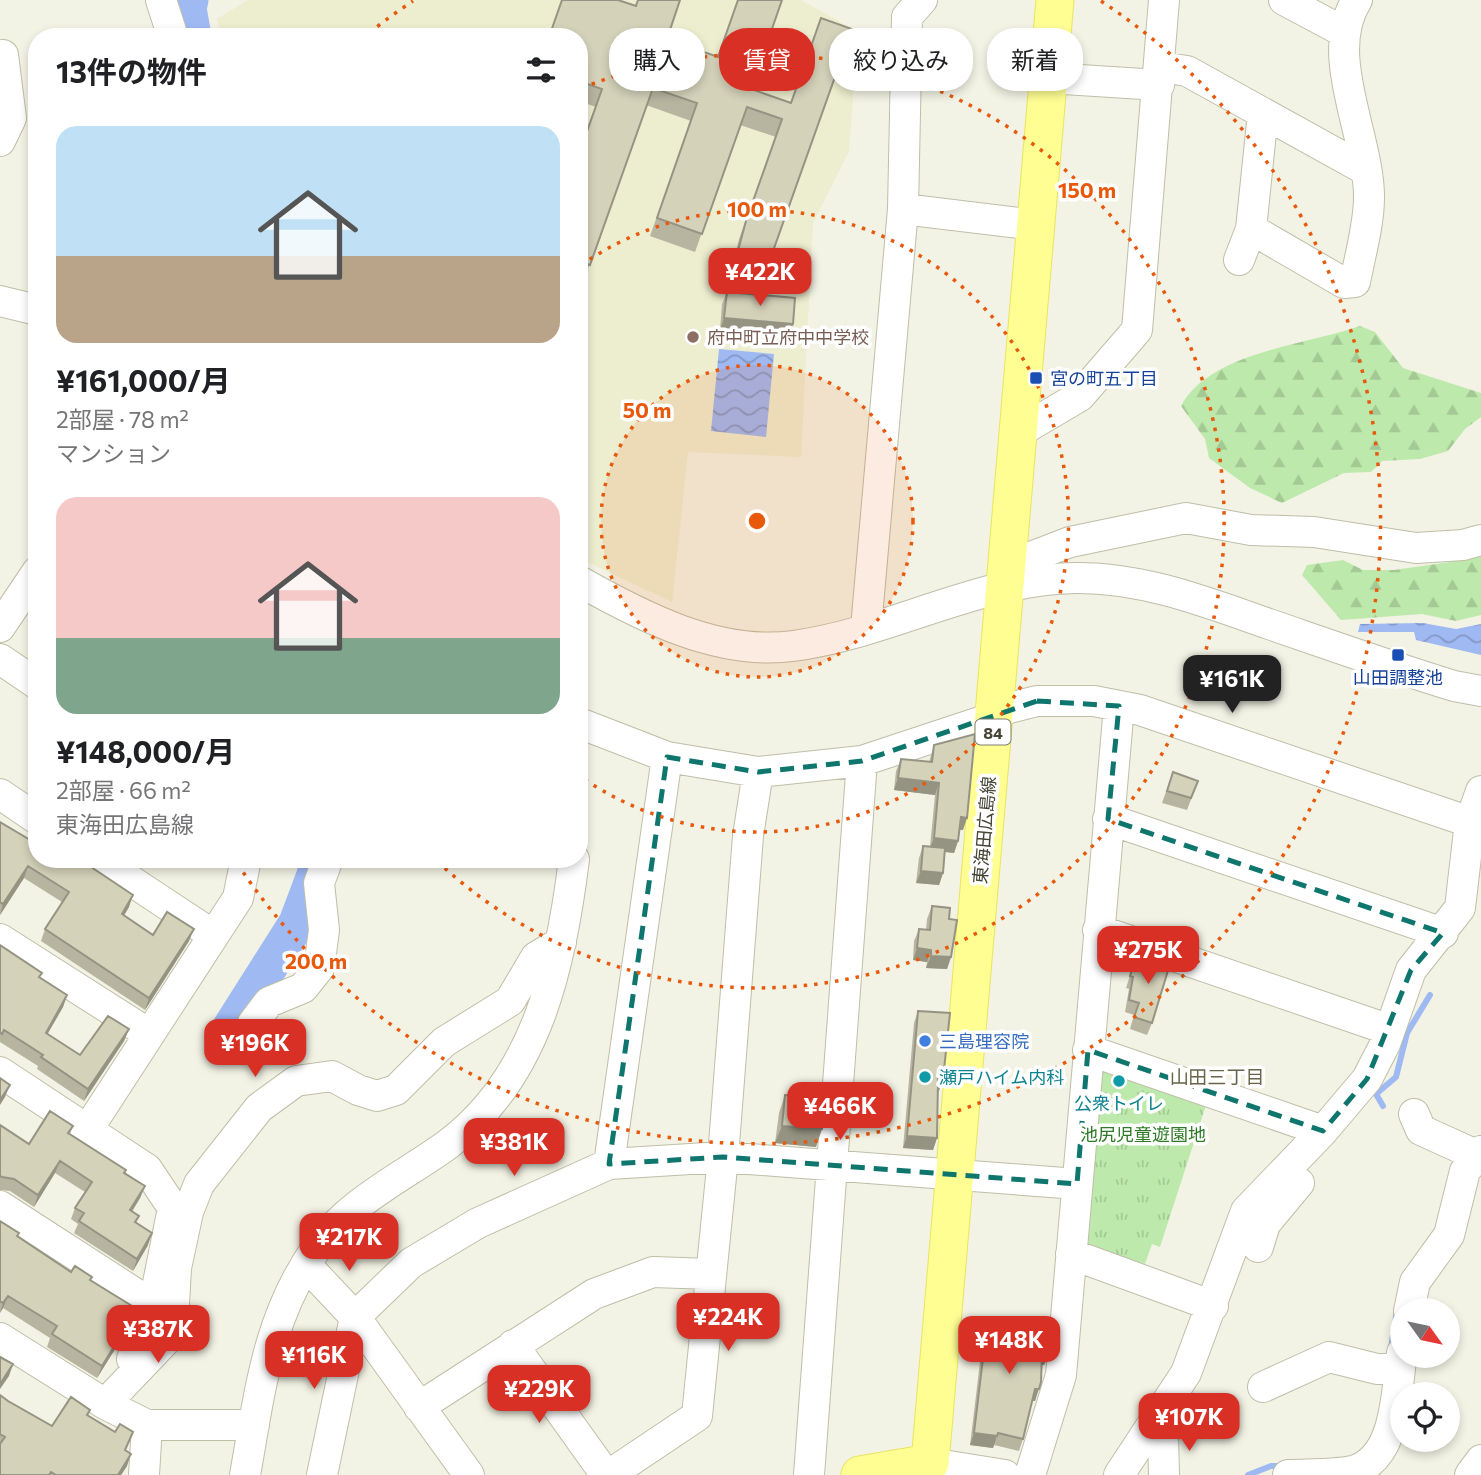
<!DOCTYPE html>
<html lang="ja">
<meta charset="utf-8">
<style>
:root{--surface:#fff;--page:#f2f2f2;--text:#202124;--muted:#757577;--accent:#d93025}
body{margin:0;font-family:Commissioner,"Noto Sans JP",sans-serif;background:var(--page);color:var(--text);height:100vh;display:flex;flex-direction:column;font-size:26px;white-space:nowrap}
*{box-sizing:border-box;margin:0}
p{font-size:23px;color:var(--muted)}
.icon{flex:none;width:38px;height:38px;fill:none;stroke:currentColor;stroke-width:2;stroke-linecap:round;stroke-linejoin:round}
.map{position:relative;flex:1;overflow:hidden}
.sheet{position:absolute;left:28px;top:28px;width:560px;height:840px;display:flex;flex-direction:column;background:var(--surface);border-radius:28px;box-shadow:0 4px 10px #0003}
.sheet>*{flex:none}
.top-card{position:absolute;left:609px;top:28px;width:665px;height:63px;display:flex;gap:14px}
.needle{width:46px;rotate:123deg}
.tools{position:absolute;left:1390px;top:1298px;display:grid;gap:14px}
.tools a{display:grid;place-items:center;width:70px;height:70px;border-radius:50%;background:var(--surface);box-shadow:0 4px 10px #0003;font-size:35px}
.price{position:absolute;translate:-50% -60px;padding:0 16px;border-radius:14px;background:var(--accent);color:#fff;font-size:23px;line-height:46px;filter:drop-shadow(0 2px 4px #0008)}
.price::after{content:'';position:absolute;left:50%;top:42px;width:21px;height:16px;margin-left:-10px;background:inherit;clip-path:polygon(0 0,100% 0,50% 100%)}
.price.active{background:#222;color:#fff}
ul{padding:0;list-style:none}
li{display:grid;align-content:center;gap:14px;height:371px;padding:0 28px}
li span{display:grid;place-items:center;height:217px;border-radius:21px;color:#555}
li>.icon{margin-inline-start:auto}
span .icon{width:126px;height:126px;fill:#fffc;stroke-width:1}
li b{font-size:30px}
h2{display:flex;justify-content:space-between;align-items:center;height:84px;padding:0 28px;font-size:30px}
.chip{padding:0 24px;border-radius:28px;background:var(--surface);box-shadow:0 4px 10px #0003;font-size:24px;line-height:63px}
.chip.active{background:var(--accent);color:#fff}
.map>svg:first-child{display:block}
</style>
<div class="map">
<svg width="1481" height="1475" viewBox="0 0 1481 1475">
<defs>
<pattern id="grass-tufts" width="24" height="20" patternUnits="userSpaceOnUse" patternTransform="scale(1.75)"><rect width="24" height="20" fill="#bde9ac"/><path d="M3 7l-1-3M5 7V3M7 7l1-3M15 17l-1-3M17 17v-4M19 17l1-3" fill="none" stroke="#a4c995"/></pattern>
<pattern id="forest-firs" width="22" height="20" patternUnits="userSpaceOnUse" patternTransform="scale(1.75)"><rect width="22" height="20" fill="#bde9ac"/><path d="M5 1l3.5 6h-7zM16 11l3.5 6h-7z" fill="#a4c995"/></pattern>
<pattern id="water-waves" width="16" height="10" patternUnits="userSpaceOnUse" patternTransform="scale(1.75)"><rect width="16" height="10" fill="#9fb9f3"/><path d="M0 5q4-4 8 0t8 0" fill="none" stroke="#8398c6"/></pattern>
</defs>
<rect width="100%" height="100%" fill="#f3f3e5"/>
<path fill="#ededcf" d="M248,0H801L858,32L849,151L813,223L801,457L688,452L672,602L579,558V37H222L217,19Z"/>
<path fill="url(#grass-tufts)" d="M1110,1068L1207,1102L1160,1247L1152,1244L1145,1264L1088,1246L1083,1239L1097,1077Z"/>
<path fill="url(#forest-firs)" d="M1360,326L1375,332L1403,368L1481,393V417L1465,429L1448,451L1420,459L1382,461L1371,472L1344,473L1282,503L1250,488L1209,458L1205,439L1181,406C1210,352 1306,345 1360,326Z
M1481,552V615L1456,621L1422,614L1341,620L1302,575L1307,565L1343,560L1363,570H1394L1450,562Z"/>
<path fill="url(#water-waves)" d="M719,349L774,354L766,437L711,431Z
M1423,623L1456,629L1481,624V655L1416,640L1414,632H1358L1360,624Z"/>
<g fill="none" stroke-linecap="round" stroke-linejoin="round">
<path stroke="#9fb9f3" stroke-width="6" d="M1383,1106L1376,1094L1396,1077L1407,1033L1430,995
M1391,1348L1397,1310
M1248,1475L1271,1466H1282"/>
<path stroke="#9fb9f3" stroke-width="37" d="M190,0L188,8L193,37
M226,1035L297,923L321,859"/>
<defs>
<path id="minor" d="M161,0L173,37
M1284,0L1344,32
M1161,67L1187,71L1366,170
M1048,78L1159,85
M0,141L11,118L3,55
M903,209L1036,225
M1251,229L1344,283L1355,282C1360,255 1369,225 1369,197C1369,136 1322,54 1357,0
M1239,260L1251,229L1263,113
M0,301L37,310
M1019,432L1080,396L1137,330L1164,0
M579,581C643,617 718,656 793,646C890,633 976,580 1075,578C1142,577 1206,602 1269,624C1330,645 1392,667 1454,686L1481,691
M1005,585L1031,557L1070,542L1186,518L1251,530L1314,532L1416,548L1463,545L1481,540
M0,627L37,572
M866,628L903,209L907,17L922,0
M0,659L37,684
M579,723L667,757L758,772L862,761L980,722L1009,708L1037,701H1094L1140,710L1470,822
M0,794L37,819
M1108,819L1443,933
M98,859L213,935
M1098,930L1390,1030
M0,939L149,1034
M253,1023L269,1002L303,988L319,968L324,930L319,883L328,859
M1088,1050L1323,1131
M0,1072L147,1169L173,1208L149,1328L132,1359
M1414,1114L1421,1130L1476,1155
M88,1129L238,898L246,859
M609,1164L667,757
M0,1206L153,1305
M1258,1247L1265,1224L1299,1183
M1071,1254L1213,1306
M306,1265L355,1317L469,1475
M1409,1311L1415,1282L1449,1235L1465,1171L1481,1151
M0,1338L105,1404L147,1425H254
M513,1345L606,1475
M1263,1387L1329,1357L1377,1369H1399
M105,1404L166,1340L173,1323L176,1268L188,1212L199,1184L259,1108L296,1081L332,1076L358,1090L377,1096L396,1090L444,1042L510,1001L536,957L561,942
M419,1407L594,1294L653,1272L711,1274
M930,1463L1005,1475
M144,1475L147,1425
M245,1475C260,1392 267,1317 318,1246C349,1202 404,1176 447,1145C537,1078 561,966 574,859
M322,1475L355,1317L411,1263L478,1223L609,1164L723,1157L1077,1184
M609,1475L697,1416L723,1157L748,836L758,772
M809,1475L862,761
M1030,1475L1061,1375L1119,706
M1119,1475L1186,1373L1246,1211L1323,1131L1367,1079L1385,1044L1411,970L1460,908L1470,822L1481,791
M1164,1475L1163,1435L1173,1420
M1288,1475C1308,1474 1334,1475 1353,1471C1398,1458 1396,1390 1402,1353
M1470,1475L1481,1460"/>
<path id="major" d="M860,1475L930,1463L1055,0"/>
</defs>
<use href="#minor" stroke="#bfbea8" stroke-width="32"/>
<use href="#major" stroke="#e8e55f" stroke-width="39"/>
<use href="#minor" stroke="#fff" stroke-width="30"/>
<use href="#major" stroke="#fffe93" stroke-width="37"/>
</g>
<path fill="#b7b5a0" d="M579,37L667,39L751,89L791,103L767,268L760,285L730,276L739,239L776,137L740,125L695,252L650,236L691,121L646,105L583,283L579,282V154L596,107L579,101Z
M727,292L793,324L789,336L720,330L722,304Z
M934,745L963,830H959L958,841L954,853L945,852L943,873L939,885L916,883L919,858L923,846L930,847L935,795L894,790L896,771L901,759L929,762Z
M1173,772L1198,781L1187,810L1162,803Z
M0,822L129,907L124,916L153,935L189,941L145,1010L41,941L45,929L62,902L24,878L0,915Z
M932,906L949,919L951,957L947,969L926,968L927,962L913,960L914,941L919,929L926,930L927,919Z
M0,945L40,978L67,995L63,1007L47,1035L80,1055L129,1029L124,1041L84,1101L37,1069L38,1066L0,1042Z
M1137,954L1152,1023L1147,1035L1130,1029L1134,1015L1125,1012L1129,989L1126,988Z
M918,1011L943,1079L938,1091L937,1138L933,1150L903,1148L914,1023Z
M785,1095L816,1147L775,1143L779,1113Z
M0,1125L29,1144L73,1126L70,1134L145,1186L140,1198L132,1212L139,1216L136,1223L148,1245L133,1271L74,1233L78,1224L71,1219L75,1208L85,1192L55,1173L34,1207L10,1191L0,1190Z
M0,1221L19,1233L17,1237L71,1272L90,1280L137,1309L132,1322L97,1378L47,1347L50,1338L3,1308L0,1313Z
M977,1323L1049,1353L1044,1365H1042L1035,1401H1032L1023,1439L1019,1451L994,1445L993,1448L970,1445L980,1362L971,1361L972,1335Z
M0,1395L8,1401L52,1426L90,1410L88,1415L125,1451L127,1466L121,1475H0Z"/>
<path fill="#959382" d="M724,318L793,324L789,336L720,330Z
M898,778L939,783L935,795L894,790Z
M961,817L967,818L963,830L956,829Z
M934,838L958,841L954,853L929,850Z
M28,866L24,878L0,915L3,904Z
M921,871L943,873L939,885L916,883Z
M133,895L129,907L117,926L122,914Z
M194,929L189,941L145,1010L149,998Z
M917,948L931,950L927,962L913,960Z
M931,956L951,957L947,969L926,968Z
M67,995L63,1007L41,1045L46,1033Z
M129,1029L124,1041L84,1101L88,1089Z
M938,1079H943L939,1091H934Z
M10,1085L5,1097L0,1105V1100Z
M782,1126L822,1129L816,1147L775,1143Z
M907,1136L937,1138L933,1150L903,1148Z
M60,1161L55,1173L34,1207L38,1195Z
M145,1186L140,1198L125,1222L130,1210Z
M152,1233L148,1245L133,1271L137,1259Z
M8,1296L3,1308L0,1313L3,1303Z
M137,1309L132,1322L97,1378L102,1366Z
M975,1349L984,1350L980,1362L971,1361Z
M1042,1353H1049L1044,1365H1038Z
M13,1364L9,1376L0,1389V1384Z
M1035,1389H1039L1035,1401H1031Z
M974,1433L997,1436L993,1448L970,1445Z
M131,1454L127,1466L121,1475H118Z"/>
<path fill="#d5d2ba" stroke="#959382" stroke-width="2" d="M562,0H618L636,6L638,0H680L667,39L718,57L738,0H782L751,89L791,103L821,18L852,29L767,268L736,258L746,221L782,119L747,107L702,234L657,218L697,103L653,88L590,265L579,262V154L602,89L579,81V37H549Z
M727,292L795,298L793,324L724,318Z
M975,734L967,818L961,817L958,841L934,838L939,783L898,778L901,759L932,762L934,745Z
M1173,772L1198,781L1191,798L1167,791Z
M0,822L37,844V859H79L133,895L122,914L153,935L167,912L194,929L149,998L45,929L69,892L28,866L3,904L0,902Z
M923,846L945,848L943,873L921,871Z
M932,906L950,908L949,919L957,920L951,957L931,956V950L917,948L919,929L930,930Z
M0,945L42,973L39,977L67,995L46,1033L80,1055L108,1016L129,1029L88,1089L41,1057L43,1055L4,1030L2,1034L0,1033Z
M1137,954L1170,964L1152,1023L1134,1017L1139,1003L1129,1000L1133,977L1130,976Z
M918,1011L950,1013L943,1079H938L937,1138L907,1136Z
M0,1078L10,1085L0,1100Z
M785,1095L824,1100L822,1129L782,1126Z
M50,1111L73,1126L68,1133L126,1170L124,1173L145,1186L130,1210L139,1216L135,1222L152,1233L137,1259L79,1221L84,1213L75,1208L92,1182L60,1161L38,1195L14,1179L2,1177L0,1176V1125L29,1144Z
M0,1221L19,1233L17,1236L71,1272L75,1266L92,1277L90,1280L137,1309L102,1366L52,1334L57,1326L8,1296L3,1303L0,1301Z
M977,1323L1051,1328L1049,1353H1042L1041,1382L1039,1389H1035L1023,1439L998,1433L997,1436L974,1433L984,1350L975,1349Z
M0,1357L13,1364L0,1384Z
M0,1395L8,1401L52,1426L71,1397L90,1410L87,1415L115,1432L120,1424L133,1432L125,1450L131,1454L118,1475H56L51,1472L49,1475H0V1444L5,1437L0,1434Z"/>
<path fill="none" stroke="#0f766e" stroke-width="5" stroke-dasharray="14 9" stroke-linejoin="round" d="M1037,701L1119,706L1108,819L1443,933L1411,970L1367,1079L1323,1131L1088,1050L1077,1184L723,1157L609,1164L667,757L758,772L862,761Z"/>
<circle cx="757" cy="521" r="156" fill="#e8590c" fill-opacity=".12"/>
<g fill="none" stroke="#e8590c" stroke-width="3.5" stroke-dasharray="3.5 7">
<circle cx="757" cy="521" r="156"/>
<path d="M581 265A311 311 0 1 1 581 777"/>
<path d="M582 88A467 467 0 1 1 436 860"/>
<path d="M369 33A623 623 0 0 1 413 1M1101 1A623 623 0 1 1 235 860"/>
</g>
<circle fill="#8d6e63" stroke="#fff" stroke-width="2.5" cx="693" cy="337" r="7"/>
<g fill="#1a4fb4" stroke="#fff" stroke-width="2.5">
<rect x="1029" y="371" width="14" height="14" rx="3.5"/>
<rect x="1391" y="648" width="14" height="14" rx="3.5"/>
</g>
<circle fill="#3f7fe0" stroke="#fff" stroke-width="2.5" cx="925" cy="1041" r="7"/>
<g fill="#0f9aa8" stroke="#fff" stroke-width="2.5">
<circle cx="925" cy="1077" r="7"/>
<circle cx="1119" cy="1081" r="7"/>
</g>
<g text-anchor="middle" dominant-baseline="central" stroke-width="7" stroke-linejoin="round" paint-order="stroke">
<rect fill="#fff" stroke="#7e7c72" stroke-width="2" x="975.5" y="719.5" width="35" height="25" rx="5"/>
<g font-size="16" font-weight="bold" fill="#464435">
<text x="993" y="732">84</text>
</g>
<g font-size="18" fill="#785e54" stroke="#fff" text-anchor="start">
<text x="707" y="337">府中町立府中中学校</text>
</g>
<g font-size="18" fill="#164399" stroke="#fff" text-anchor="start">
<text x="1050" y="378">宮の町五丁目</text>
<text x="1398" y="677" text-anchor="middle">山田調整池</text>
</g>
<g font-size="18" fill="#464435" stroke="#fff">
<text transform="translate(984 830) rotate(-85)">東海田広島線</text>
</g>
<g font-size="18" fill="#366cbe" stroke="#fff" text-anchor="start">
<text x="939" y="1041">三島理容院</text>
</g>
<g font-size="18" fill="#0d838f" stroke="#fff" text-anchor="start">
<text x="939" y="1077">瀬戸ハイム内科</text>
<text x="1119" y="1103" text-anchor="middle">公衆トイレ</text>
</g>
<g font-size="18" fill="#2e7a26" stroke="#fff">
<text x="1143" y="1134">池尻児童遊園地</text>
</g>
<g font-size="19" fill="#69664b" stroke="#fff">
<text x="1217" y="1076">山田三丁目</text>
</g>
</g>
<circle cx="757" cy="521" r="10" fill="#e8590c" stroke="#fff" stroke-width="3.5"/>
<g font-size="21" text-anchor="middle" font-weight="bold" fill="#e8590c" stroke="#fff" stroke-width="7" stroke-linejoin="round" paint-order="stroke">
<text x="1087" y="198">150 m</text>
<text x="757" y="217">100 m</text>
<text x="647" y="418">50 m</text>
<text x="316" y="969">200 m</text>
</g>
</svg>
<div class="tools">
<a><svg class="needle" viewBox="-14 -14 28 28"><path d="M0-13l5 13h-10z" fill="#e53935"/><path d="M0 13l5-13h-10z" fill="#757577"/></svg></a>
<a><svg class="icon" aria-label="locate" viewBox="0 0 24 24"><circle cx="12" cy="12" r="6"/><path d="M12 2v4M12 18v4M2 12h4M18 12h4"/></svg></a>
</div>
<b class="price" style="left:760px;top:308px">¥422K</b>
<b class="price active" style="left:1232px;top:715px">¥161K</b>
<b class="price" style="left:1148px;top:986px">¥275K</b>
<b class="price" style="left:255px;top:1079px">¥196K</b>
<b class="price" style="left:840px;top:1142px">¥466K</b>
<b class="price" style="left:514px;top:1178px">¥381K</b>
<b class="price" style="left:349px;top:1273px">¥217K</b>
<b class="price" style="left:728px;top:1353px">¥224K</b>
<b class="price" style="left:158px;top:1365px">¥387K</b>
<b class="price" style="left:1009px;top:1376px">¥148K</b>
<b class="price" style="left:314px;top:1391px">¥116K</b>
<b class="price" style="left:539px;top:1425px">¥229K</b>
<b class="price" style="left:1189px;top:1453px">¥107K</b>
<div class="top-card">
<a class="chip">購入</a>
<a class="chip active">賃貸</a>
<a class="chip">絞り込み</a>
<a class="chip">新着</a>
</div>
<section class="sheet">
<h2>13件の物件<svg class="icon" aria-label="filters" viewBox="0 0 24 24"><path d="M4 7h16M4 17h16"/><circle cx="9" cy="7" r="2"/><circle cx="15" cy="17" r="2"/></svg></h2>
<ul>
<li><span style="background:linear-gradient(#bfe0f5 60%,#b9a48a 0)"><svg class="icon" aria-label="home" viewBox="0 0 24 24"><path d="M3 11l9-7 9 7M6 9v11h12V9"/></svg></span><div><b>¥161,000/月</b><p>2部屋 · 78 m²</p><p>マンション</p></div></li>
<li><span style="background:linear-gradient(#f6c9c9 65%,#7fa58c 0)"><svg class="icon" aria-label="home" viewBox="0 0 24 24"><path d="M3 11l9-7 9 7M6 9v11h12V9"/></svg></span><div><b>¥148,000/月</b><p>2部屋 · 66 m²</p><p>東海田広島線</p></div></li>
</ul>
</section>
</div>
